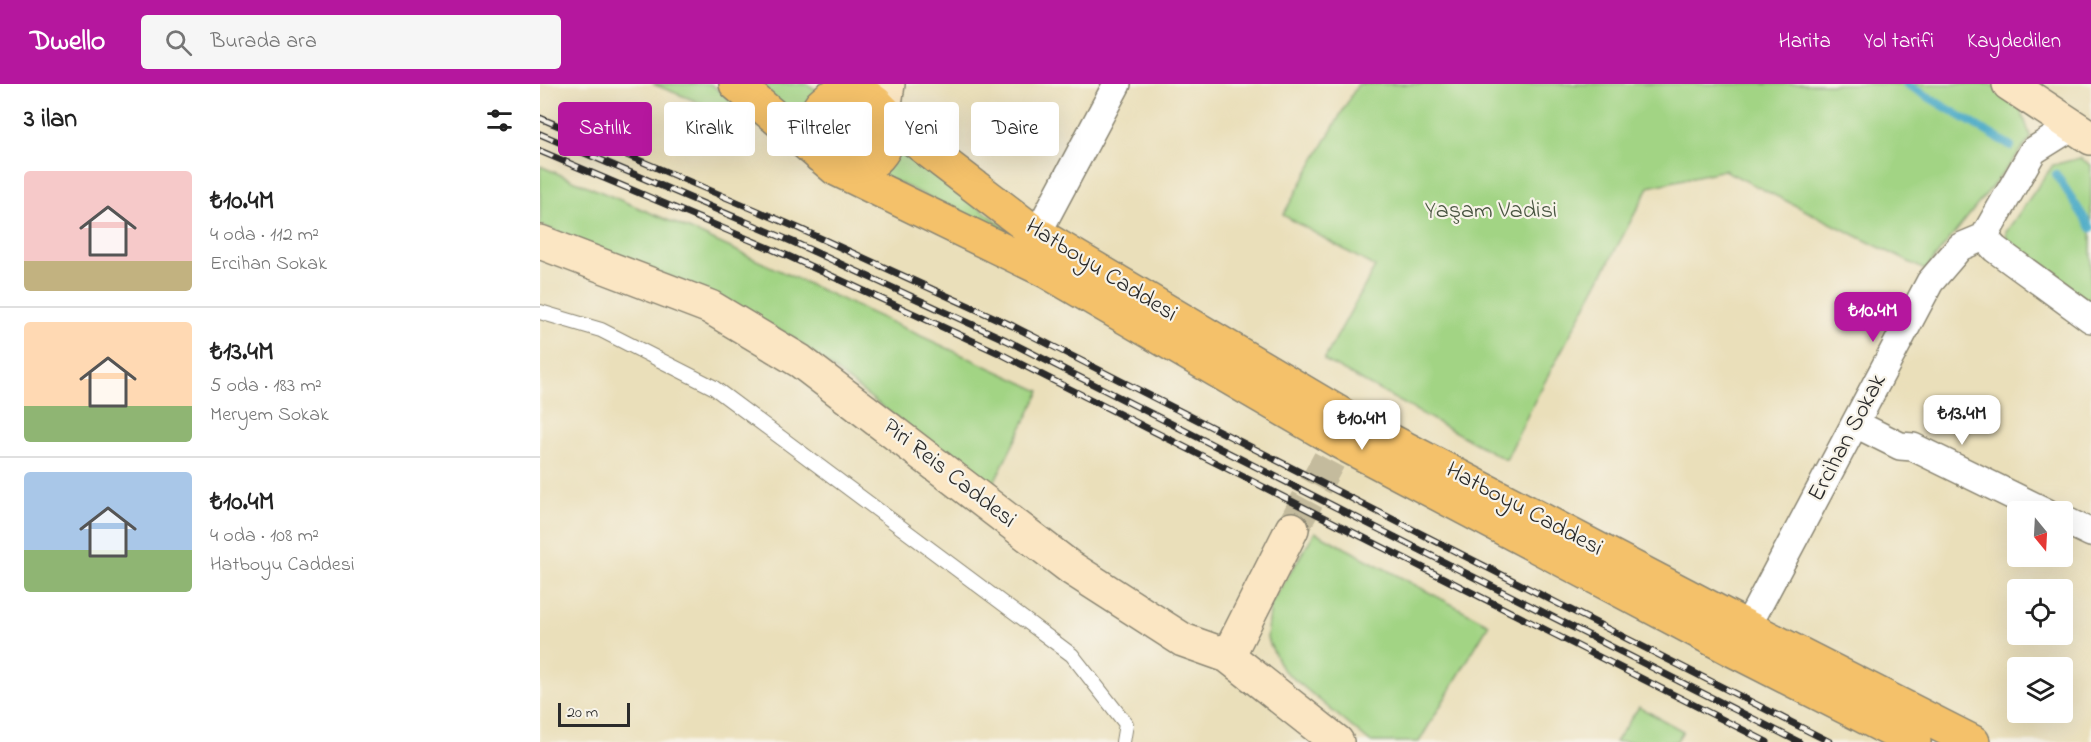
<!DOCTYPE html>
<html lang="tr">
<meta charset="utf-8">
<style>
:root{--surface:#fff;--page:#f6f6f6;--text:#222;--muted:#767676;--line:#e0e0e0;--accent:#b5179e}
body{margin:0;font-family:"Indie Flower",sans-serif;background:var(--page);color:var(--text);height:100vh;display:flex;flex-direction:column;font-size:22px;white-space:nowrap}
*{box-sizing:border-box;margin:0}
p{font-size:20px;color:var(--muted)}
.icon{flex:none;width:33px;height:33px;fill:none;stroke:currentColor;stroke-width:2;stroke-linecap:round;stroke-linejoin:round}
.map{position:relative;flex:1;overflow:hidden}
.side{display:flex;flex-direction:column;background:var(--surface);width:540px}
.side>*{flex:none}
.top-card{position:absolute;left:18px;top:18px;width:570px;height:54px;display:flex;gap:12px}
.needle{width:39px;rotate:162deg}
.buttons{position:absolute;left:1467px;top:417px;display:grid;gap:12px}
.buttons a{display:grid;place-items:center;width:66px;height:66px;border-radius:6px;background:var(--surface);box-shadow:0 6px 24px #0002;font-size:30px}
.scale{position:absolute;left:18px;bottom:15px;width:72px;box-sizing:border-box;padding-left:6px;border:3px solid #2b2b2b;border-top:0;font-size:16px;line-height:21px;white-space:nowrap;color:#2b2b2b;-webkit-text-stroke:4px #f7f3e8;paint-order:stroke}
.price{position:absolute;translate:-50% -51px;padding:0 14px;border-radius:12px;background:#fff;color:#222;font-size:20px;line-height:39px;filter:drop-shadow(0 2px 3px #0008)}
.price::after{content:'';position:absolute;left:50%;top:36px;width:18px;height:14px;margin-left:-9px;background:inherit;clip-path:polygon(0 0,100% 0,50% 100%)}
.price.active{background:var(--accent);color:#fff}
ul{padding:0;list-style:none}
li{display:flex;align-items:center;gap:18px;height:150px;padding:0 24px}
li+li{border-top:2px solid var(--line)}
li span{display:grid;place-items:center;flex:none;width:168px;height:120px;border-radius:6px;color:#555}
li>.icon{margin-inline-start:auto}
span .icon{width:72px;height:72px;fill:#fffc;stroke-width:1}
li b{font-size:26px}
h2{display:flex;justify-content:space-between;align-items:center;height:72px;padding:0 24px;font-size:26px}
.tag{padding:0 21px;border-radius:6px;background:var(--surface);box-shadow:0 6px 24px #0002;font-size:21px;line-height:54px}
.tag.active{background:var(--accent);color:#fff}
header{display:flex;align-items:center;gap:36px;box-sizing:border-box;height:84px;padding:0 30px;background:var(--accent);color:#fff}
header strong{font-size:28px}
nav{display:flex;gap:33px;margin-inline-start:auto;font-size:21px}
.search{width:420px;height:54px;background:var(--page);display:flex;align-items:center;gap:15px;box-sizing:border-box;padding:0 21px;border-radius:6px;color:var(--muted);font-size:22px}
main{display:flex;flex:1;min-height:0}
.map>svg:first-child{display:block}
</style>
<header>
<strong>Dwello</strong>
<div class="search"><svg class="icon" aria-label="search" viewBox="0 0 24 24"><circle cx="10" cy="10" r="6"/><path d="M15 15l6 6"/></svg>Burada ara</div>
<nav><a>Harita</a><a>Yol tarifi</a><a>Kaydedilen</a></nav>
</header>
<main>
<section class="side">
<h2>3 ilan<svg class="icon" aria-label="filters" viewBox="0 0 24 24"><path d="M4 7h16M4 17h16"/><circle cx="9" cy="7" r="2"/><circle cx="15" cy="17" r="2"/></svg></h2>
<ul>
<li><span style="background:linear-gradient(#f6c9c9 75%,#c2b280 0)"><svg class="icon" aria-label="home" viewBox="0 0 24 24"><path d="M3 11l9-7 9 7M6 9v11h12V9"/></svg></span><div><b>₺10.4M</b><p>4 oda · 112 m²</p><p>Ercihan Sokak</p></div></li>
<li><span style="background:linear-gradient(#ffd9b3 70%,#8fb573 0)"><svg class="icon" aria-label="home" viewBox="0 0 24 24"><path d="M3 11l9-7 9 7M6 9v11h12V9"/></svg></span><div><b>₺13.4M</b><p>5 oda · 183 m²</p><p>Meryem Sokak</p></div></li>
<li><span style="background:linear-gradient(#a9c7e8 65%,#8fb573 0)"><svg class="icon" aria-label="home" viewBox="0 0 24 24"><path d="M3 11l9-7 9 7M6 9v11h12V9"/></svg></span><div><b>₺10.4M</b><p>4 oda · 108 m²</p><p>Hatboyu Caddesi</p></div></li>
</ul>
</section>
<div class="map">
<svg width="1551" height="658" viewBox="0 0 1551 658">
<rect width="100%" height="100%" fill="#f7f3e8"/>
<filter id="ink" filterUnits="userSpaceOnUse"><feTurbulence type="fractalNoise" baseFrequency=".0167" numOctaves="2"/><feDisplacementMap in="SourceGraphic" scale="12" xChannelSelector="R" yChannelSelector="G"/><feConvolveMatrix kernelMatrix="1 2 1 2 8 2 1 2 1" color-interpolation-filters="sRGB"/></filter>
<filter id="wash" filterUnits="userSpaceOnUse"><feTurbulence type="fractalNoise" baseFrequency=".008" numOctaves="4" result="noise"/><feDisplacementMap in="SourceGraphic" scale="24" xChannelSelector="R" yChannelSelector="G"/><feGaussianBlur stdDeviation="1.35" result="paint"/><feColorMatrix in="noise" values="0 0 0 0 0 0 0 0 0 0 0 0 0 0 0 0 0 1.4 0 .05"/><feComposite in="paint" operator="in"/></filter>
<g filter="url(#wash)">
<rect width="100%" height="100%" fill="#eadfba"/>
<path fill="#a2d484" stroke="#668058" stroke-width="1.5" d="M113,0H171L221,43Z
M216,0H267L282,10L261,38Z
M818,0H1450L1478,17L1491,54L1385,186L1184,86L1109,103L993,320L966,376L784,276L835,183L743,131Z
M323,25L336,44L330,66L296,70L285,43L296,27Z
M358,60L485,159L338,89Z
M1540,74L1551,81V221L1468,166L1466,148L1513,81Z
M0,82L158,149L500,307L450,406L252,253L160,205L0,141Z
M775,448L949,540L879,658H830L742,585L727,554L731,520Z
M1099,623L1143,647L1136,658H1075Z"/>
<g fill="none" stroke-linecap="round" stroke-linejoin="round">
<path stroke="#46a9c6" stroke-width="8" d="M1366,0L1471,62
M1516,90L1551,144"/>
</g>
</g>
<g filter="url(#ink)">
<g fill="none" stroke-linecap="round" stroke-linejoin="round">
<path stroke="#c4bb9d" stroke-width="33" stroke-dasharray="33 16" stroke-linecap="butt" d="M752,445L789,376"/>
<defs>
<path id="lane" d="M0,228L61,246L173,303L532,571L586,640L583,658"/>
<path id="street" d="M497,150L577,0
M1444,153L1455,165L1551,235
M1316,340L1360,362L1373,363L1506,428
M1522,435L1551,449
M1207,543L1390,198L1420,163L1444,153L1493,67L1533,42"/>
<path id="secondary" d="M1469,0L1551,54
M344,27L348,0
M0,158L170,223L260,277L531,484L643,556L688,572L797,658
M688,572L752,445"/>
<path id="primary" d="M196,0L296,85L506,187L798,357L1193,566L1374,658
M280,72L274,58L272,41L275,30L281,21L289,14L299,11L317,10L329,14L336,19L365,49L497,150L809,335L1207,543L1433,658
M291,80C313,90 341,81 347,57C349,47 346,37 344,27"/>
</defs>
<use href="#lane" stroke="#8a8572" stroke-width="16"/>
<use href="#street" stroke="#8a8572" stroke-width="30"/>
<use href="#secondary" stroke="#8a8572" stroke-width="36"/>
<use href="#primary" stroke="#8a8572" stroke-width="36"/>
<use href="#lane" stroke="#fff" stroke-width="14"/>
<use href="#street" stroke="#fff" stroke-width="27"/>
<use href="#secondary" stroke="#fbe6c3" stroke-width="33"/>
<use href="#primary" stroke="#f4c16a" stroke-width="33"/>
<defs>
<path id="rail" d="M0,34L258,144L473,242L1290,658
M0,50L253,158L466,256L1259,658
M0,67L248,172L459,269L1227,658"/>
</defs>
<use href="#rail" stroke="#2b2b2b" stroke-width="7"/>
<use href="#rail" stroke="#f7f3e8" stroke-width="4.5" stroke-dasharray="14" stroke-linecap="butt"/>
</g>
</g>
<g text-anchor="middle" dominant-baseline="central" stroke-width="4.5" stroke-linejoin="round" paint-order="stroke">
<g font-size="24" fill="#495541" stroke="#f7f3e8">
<text x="951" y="127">Yaşam Vadisi</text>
</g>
<g font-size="24" fill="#2b2b2b" stroke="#f7f3e8">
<text transform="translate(561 187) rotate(32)">Hatboyu Caddesi</text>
<text transform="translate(1308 354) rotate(-62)">Ercihan Sokak</text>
<text transform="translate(409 390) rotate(38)">Piri Reis Caddesi</text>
<text transform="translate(984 426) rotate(28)">Hatboyu Caddesi</text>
</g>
</g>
</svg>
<div class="buttons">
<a><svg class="needle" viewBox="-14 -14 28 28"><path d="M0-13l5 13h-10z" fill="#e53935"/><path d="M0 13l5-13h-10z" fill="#767676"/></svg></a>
<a><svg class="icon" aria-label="locate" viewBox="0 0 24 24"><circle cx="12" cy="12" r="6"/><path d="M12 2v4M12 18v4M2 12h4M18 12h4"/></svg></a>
<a><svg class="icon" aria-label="layers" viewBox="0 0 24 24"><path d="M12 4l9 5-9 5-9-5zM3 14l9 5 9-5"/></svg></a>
</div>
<div class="scale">20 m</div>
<b class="price active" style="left:1333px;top:259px">₺10.4M</b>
<b class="price" style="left:1422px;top:362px">₺13.4M</b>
<b class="price" style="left:822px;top:367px">₺10.4M</b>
<div class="top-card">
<a class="tag active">Satılık</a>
<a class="tag">Kiralık</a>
<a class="tag">Filtreler</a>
<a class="tag">Yeni</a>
<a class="tag">Daire</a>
</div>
</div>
</main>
